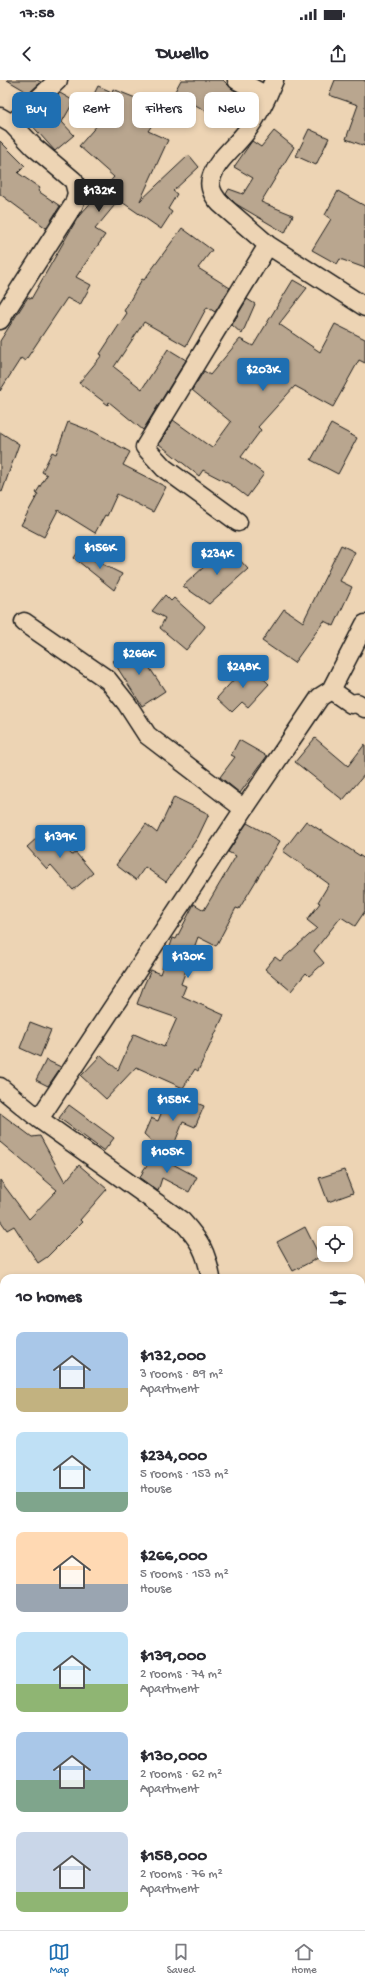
<!DOCTYPE html>
<meta charset="utf-8">
<style>
:root{--surface:#fff;--page:#f2f2f3;--text:#2b2b33;--muted:#7c7c81;--line:#e1e1e2;--accent:#1f6fb2}
body{margin:0;font-family:"Gochi Hand",sans-serif;background:var(--page);color:var(--text);height:100vh;display:flex;flex-direction:column;font-size:15px;white-space:nowrap}
*{box-sizing:border-box;margin:0}
p{font-size:13px;color:var(--muted)}
.icon{flex:none;width:22px;height:22px;fill:none;stroke:currentColor;stroke-width:2;stroke-linecap:round;stroke-linejoin:round}
.map{position:relative;flex:1;overflow:hidden}
.drawer{position:absolute;left:0px;top:1194px;width:365px;height:656px;display:flex;flex-direction:column;background:var(--surface);border-radius:12px 12px 0 0;box-shadow:0 2px 6px #0003}
.drawer>*{flex:none}
.guide{position:absolute;left:12px;top:12px;width:341px;height:36px;display:flex;gap:8px}
.controls{position:absolute;left:317px;top:1146px;display:grid;gap:8px}
.controls a{display:grid;place-items:center;width:36px;height:36px;border-radius:8px;background:var(--surface);box-shadow:0 2px 6px #0003;font-size:20px}
.price{position:absolute;translate:-50% -34px;padding:0 9px;border-radius:4px;background:var(--accent);color:#fff;font-size:13px;line-height:26px;filter:drop-shadow(0 1px 2px #0008)}
.price::after{content:'';position:absolute;left:50%;top:24px;width:12px;height:9px;margin-left:-6px;background:inherit;clip-path:polygon(0 0,100% 0,50% 100%)}
.price.on{background:#222;color:#fff}
ul{padding:0;list-style:none}
li{display:flex;align-items:center;gap:12px;height:100px;padding:0 16px}
li span{display:grid;place-items:center;flex:none;width:112px;height:80px;border-radius:8px;color:#555}
li>.icon{margin-inline-start:auto}
span .icon{width:48px;height:48px;fill:#fffc;stroke-width:1}
li b{font-size:17px}
h2{display:flex;justify-content:space-between;align-items:center;height:48px;padding:0 16px;font-size:17px}
.pill{padding:0 14px;border-radius:8px;background:var(--surface);box-shadow:0 2px 6px #0003;font-size:14px;line-height:36px}
.pill.on{background:var(--accent);color:#fff}
.status{display:flex;justify-content:space-between;align-items:center;height:28px;padding:0 20px;background:var(--surface);direction:ltr}
.status svg{height:11px;fill:currentColor}
header{display:flex;justify-content:space-between;align-items:center;height:52px;padding:0 16px;background:var(--surface);font-size:18px;font-weight:700}
.menu{display:flex;justify-content:space-around;align-items:center;height:56px;border-top:1px solid var(--line);background:var(--surface);font-size:11px;color:var(--muted)}
.menu a{display:grid;justify-items:center;gap:2px}
.menu .on{color:var(--accent)}
.map>svg:first-child{display:block}
</style>
<div class="status"><b>17:58</b><svg viewBox="0 0 49 12"><path d="M0 12V9h3v3zM5 12V6h3v6zM10 12V3h3v9zM15 12V0h3v12zM26 1h20v11H26zM47 4h2v5h-2z"/></svg></div>
<header><svg class="icon" aria-label="back" viewBox="0 0 24 24"><path d="M15 5l-7 7 7 7"/></svg>Dwello<svg class="icon" aria-label="share" viewBox="0 0 24 24"><path d="M12 15V3M7 8l5-5 5 5M5 13v7h14v-7"/></svg></header>
<div class="map">
<svg width="365" height="1850" viewBox="0 0 365 1850">
<rect width="100%" height="100%" fill="#edd4b4"/>
<filter id="ink" filterUnits="userSpaceOnUse"><feTurbulence type="fractalNoise" baseFrequency=".025" numOctaves="2"/><feDisplacementMap in="SourceGraphic" scale="8" xChannelSelector="R" yChannelSelector="G"/><feConvolveMatrix kernelMatrix="1 2 1 2 8 2 1 2 1" color-interpolation-filters="sRGB"/></filter>
<g filter="url(#ink)">
<path fill="#b9a68f" stroke="#1c1c1c" d="M7,0H37L41,2L29,13Z
M181,0H223L232,9L253,21L237,45L218,32L215,36L174,13Z
M335,0H365V66L346,59L358,25L329,15Z
M98,6L112,12L113,9L163,29L148,51L168,60L140,121L189,75L199,87L173,111L177,114L168,129L172,132L161,149L119,120L95,149L105,155L76,197L91,205L80,225L67,218L25,281L21,278L0,311V261L28,217L31,219L78,137L114,97L79,66L106,35L88,26Z
M60,13L74,21L62,42L74,55L55,71L29,42Z
M309,49L329,58L316,85L296,76Z
M274,51L294,67L261,122L293,135L285,153L236,124L226,114L229,109L243,114L253,98L234,87L252,61L261,67Z
M0,61L25,86L18,93L40,108L38,111L60,126L46,148L0,114Z
M338,111L365,126V188L340,179L337,184L312,170L331,139L325,135Z
M182,148L212,170L198,188L230,208L215,232L207,227L186,266L144,242L114,287L142,309L168,269L186,280L143,350L109,322L108,325L79,303L102,275L100,274L127,233L124,231L142,199L144,200Z
M293,200L307,208L279,244L320,272L335,244L365,259V283L359,280L333,327L295,306L258,347L261,350L241,377L264,394L247,417L230,404L203,390L199,396L159,364L173,340L212,368L231,342L192,310L204,291L210,295L240,259L253,266Z
M247,219L255,224L242,254L232,245Z
M68,342L94,352L130,372L123,385L166,407L153,432L117,414L107,436L105,435L95,453L58,430L44,457L21,445L38,414L36,413L47,395L42,392L52,372L56,374Z
M331,344L357,358L338,394L311,380Z
M0,352L19,364L2,412L0,411Z
M341,465L355,472L340,501L352,507L334,546L324,541L294,583L262,561L284,529L303,542Z
M227,466L248,489L209,524L183,506Z
M78,472L122,494L114,510L74,478Z
M165,515L171,521L174,518L205,546L204,548L186,570L160,548L165,538L152,531Z
M135,566L165,611L142,626L113,581Z
M248,584L269,604L248,627L242,622L232,632L217,618Z
M315,658L348,686L365,664V694L343,720L295,682Z
M239,660L267,676L240,713L220,697L235,677L231,675Z
M174,717L209,734L198,757L166,802L145,787L136,800L116,785L146,744L157,753Z
M306,741L365,779V831L355,846L341,837L314,871L324,883L309,896L306,893L291,911L265,889L275,877L280,881L317,848L307,840L320,823L318,822L329,804L283,771Z
M247,743L280,761L239,829L236,828L216,866L198,857L181,904L186,906L182,916L224,935L198,991L195,989L183,1008L136,987L106,1019L81,996L101,975L118,990L134,954L164,967L177,938L137,924L144,905L151,890L160,894L173,858L176,859L194,824L204,830L236,776L228,772Z
M48,748L72,775L76,773L93,793L73,810L51,785L47,789L27,767Z
M30,942L51,950L40,977L20,968Z
M46,980L61,987L48,1006L36,1000Z
M170,1012L204,1026L195,1047L183,1042L169,1077L144,1054L151,1038L158,1041Z
M69,1025L114,1058L104,1071L59,1038Z
M0,1033L32,1057L40,1056L65,1102L79,1085L107,1109L80,1140L82,1142L47,1177L38,1183L14,1146L7,1150L0,1140V1100L29,1139L57,1110L0,1062Z
M157,1073L170,1078L169,1082L197,1097L189,1112L162,1098L158,1111L140,1098L144,1089Z
M344,1090L353,1113L328,1122L319,1098Z
M305,1147L320,1177L293,1191L277,1162Z"/>
<g fill="none" stroke-linecap="round" stroke-linejoin="round">
<defs>
<path id="minor" d="M237,0L267,16
M274,0C267,18 257,37 246,52C235,67 216,80 211,99C208,109 216,120 223,126L268,165L365,227
M0,37L12,44L34,67L74,101L77,113L74,124L0,240
M12,44L58,0
M238,442L164,388L145,367L268,165
M24,542L108,600L127,624L147,655L244,729
M331,610L365,544
M0,1007L39,1039L182,1141C200,1161 206,1171 211,1198
M39,1039L244,729L320,617L331,610L351,624L357,623L365,628
M0,1463L4,1460
M0,1477L4,1479
M361,1526L365,1528
M0,1577L4,1576
M0,1674L4,1673
M201,1846L202,1850"/>
</defs>
<use href="#minor" stroke="#1c1c1c" stroke-width="21"/>
<use href="#minor" stroke="#edd4b4" stroke-width="18"/>
</g>
</g>
</svg>
<div class="controls">
<a><svg class="icon" aria-label="locate" viewBox="0 0 24 24"><circle cx="12" cy="12" r="6"/><path d="M12 2v4M12 18v4M2 12h4M18 12h4"/></svg></a>
</div>
<b class="price on" style="left:99px;top:133px">$132K</b>
<b class="price" style="left:263px;top:312px">$203K</b>
<b class="price" style="left:100px;top:490px">$156K</b>
<b class="price" style="left:217px;top:496px">$234K</b>
<b class="price" style="left:139px;top:596px">$266K</b>
<b class="price" style="left:243px;top:609px">$248K</b>
<b class="price" style="left:60px;top:779px">$139K</b>
<b class="price" style="left:188px;top:899px">$130K</b>
<b class="price" style="left:173px;top:1042px">$158K</b>
<b class="price" style="left:167px;top:1094px">$105K</b>
<div class="guide">
<a class="pill on">Buy</a>
<a class="pill">Rent</a>
<a class="pill">Filters</a>
<a class="pill">New</a>
</div>
<section class="drawer">
<h2>10 homes<svg class="icon" aria-label="filters" viewBox="0 0 24 24"><path d="M4 7h16M4 17h16"/><circle cx="9" cy="7" r="2"/><circle cx="15" cy="17" r="2"/></svg></h2>
<ul>
<li><span style="background:linear-gradient(#a9c7e8 70%,#c2b280 0)"><svg class="icon" aria-label="home" viewBox="0 0 24 24"><path d="M3 11l9-7 9 7M6 9v11h12V9"/></svg></span><div><b>$132,000</b><p>3 rooms · 89 m²</p><p>Apartment</p></div></li>
<li><span style="background:linear-gradient(#bfe0f5 75%,#7fa58c 0)"><svg class="icon" aria-label="home" viewBox="0 0 24 24"><path d="M3 11l9-7 9 7M6 9v11h12V9"/></svg></span><div><b>$234,000</b><p>5 rooms · 153 m²</p><p>House</p></div></li>
<li><span style="background:linear-gradient(#ffd9b3 65%,#9aa5b1 0)"><svg class="icon" aria-label="home" viewBox="0 0 24 24"><path d="M3 11l9-7 9 7M6 9v11h12V9"/></svg></span><div><b>$266,000</b><p>5 rooms · 153 m²</p><p>House</p></div></li>
<li><span style="background:linear-gradient(#bfe0f5 65%,#8fb573 0)"><svg class="icon" aria-label="home" viewBox="0 0 24 24"><path d="M3 11l9-7 9 7M6 9v11h12V9"/></svg></span><div><b>$139,000</b><p>2 rooms · 74 m²</p><p>Apartment</p></div></li>
<li><span style="background:linear-gradient(#a9c7e8 60%,#7fa58c 0)"><svg class="icon" aria-label="home" viewBox="0 0 24 24"><path d="M3 11l9-7 9 7M6 9v11h12V9"/></svg></span><div><b>$130,000</b><p>2 rooms · 62 m²</p><p>Apartment</p></div></li>
<li><span style="background:linear-gradient(#c9d6e8 75%,#8fb573 0)"><svg class="icon" aria-label="home" viewBox="0 0 24 24"><path d="M3 11l9-7 9 7M6 9v11h12V9"/></svg></span><div><b>$158,000</b><p>2 rooms · 76 m²</p><p>Apartment</p></div></li>
</ul>
</section>
</div>
<nav class="menu">
<a class="on"><svg class="icon" aria-label="map" viewBox="0 0 24 24"><path d="M3 6l6-2 6 2 6-2v14l-6 2-6-2-6 2zM9 4v14M15 6v14"/></svg>Map</a>
<a><svg class="icon" aria-label="saved" viewBox="0 0 24 24"><path d="M7 4h10v16l-5-4-5 4z"/></svg>Saved</a>
<a><svg class="icon" aria-label="home" viewBox="0 0 24 24"><path d="M3 11l9-7 9 7M6 9v11h12V9"/></svg>Home</a>
</nav>
